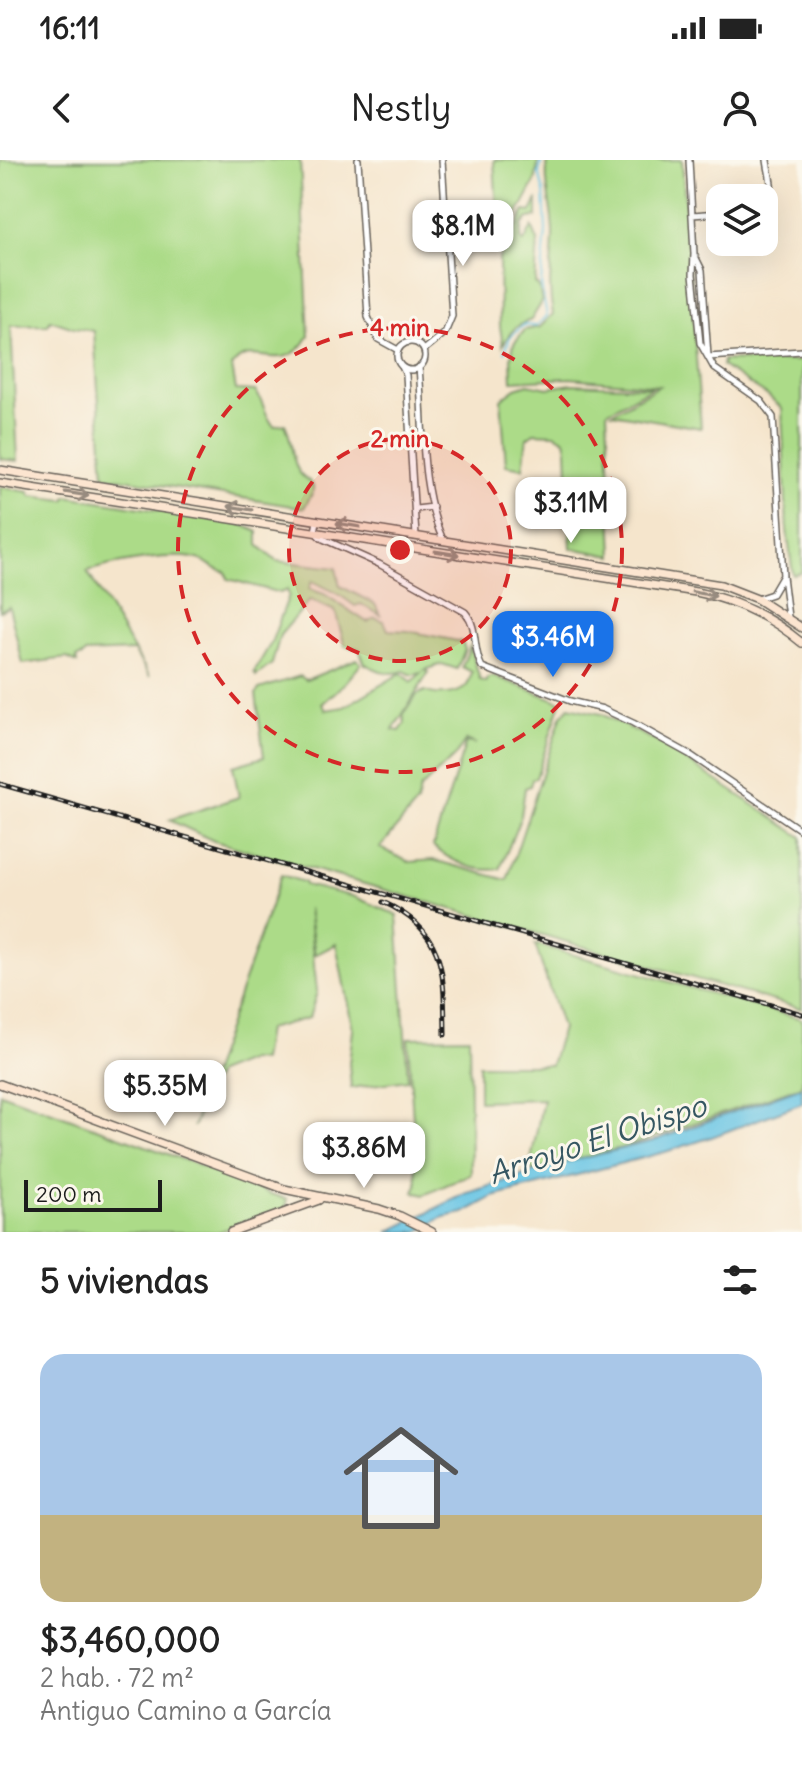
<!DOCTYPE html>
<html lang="es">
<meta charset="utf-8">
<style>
:root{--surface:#fff;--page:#f6f6f6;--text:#222;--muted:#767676;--line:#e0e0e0;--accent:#1a73e8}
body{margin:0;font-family:Delius,sans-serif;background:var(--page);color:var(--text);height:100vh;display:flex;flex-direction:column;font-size:30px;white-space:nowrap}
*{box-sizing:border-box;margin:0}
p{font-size:26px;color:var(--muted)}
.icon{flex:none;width:44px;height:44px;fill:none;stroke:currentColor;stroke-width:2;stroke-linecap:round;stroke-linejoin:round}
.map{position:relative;height:1072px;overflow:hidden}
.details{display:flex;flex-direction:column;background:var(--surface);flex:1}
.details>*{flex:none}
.buttons{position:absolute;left:706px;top:24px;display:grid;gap:16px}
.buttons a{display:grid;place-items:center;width:72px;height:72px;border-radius:16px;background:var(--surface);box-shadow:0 8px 32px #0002;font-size:40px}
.scale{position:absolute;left:24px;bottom:20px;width:138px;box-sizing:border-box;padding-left:8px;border:4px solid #1c1c1c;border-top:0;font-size:22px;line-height:28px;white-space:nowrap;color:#1c1c1c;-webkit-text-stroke:6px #fbf7ec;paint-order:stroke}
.price{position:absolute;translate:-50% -68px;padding:0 18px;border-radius:16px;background:#fff;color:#222;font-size:26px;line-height:52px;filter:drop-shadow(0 2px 4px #0008)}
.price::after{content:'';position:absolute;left:50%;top:48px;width:24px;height:18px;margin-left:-12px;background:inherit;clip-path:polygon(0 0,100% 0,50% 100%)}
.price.active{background:var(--accent);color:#fff}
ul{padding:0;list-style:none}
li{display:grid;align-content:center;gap:16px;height:424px;padding:0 40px}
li+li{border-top:2px solid var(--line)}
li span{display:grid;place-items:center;height:248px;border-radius:24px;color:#555}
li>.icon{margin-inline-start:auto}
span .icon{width:144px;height:144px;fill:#fffc;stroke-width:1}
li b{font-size:34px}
h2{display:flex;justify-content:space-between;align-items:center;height:96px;padding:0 40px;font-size:34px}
.status{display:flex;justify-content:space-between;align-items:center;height:56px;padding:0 40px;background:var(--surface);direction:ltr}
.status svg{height:22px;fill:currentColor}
header{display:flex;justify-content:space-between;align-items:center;height:104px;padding:0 40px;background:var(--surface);font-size:36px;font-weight:600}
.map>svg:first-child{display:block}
</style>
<div class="status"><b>16:11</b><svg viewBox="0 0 49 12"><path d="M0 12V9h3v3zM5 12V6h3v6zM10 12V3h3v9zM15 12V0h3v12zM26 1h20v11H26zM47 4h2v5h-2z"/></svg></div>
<header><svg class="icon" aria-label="back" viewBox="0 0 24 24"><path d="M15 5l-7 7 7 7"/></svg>Nestly<svg class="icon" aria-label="person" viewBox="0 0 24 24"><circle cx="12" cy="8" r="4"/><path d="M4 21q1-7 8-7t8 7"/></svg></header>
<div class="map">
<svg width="802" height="1072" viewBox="0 0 802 1072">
<rect width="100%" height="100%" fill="#fbf7ec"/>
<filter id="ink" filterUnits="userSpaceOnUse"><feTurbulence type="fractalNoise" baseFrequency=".0125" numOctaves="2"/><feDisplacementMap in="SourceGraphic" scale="16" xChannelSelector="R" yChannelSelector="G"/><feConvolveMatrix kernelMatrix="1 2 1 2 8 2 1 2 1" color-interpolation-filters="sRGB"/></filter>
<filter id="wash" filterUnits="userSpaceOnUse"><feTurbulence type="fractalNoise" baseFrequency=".006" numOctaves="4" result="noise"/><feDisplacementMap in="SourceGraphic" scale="32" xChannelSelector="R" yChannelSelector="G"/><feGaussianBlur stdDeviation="1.8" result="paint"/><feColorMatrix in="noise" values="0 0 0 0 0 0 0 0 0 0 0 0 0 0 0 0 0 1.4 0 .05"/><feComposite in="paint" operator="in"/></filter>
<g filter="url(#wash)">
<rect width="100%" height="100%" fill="#f5e5cc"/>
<path fill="#acdb88" stroke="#647c52" stroke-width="2" d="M0,0H300L309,176C283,221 250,176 232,207L236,230L255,231C264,240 264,256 274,266L285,264C292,278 291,297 298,310C303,320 312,319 314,330L304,348L104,316L94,171L74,168L50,160L48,165L11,166L18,301L0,299Z
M494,0H539L535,22L499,89Z
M548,0H682L701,268L612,253L659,226L570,218L512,221L511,198L514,183L525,170L540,167L553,154C547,125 552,106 553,77C554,52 543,25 548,0Z
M537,39V57L528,58L522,65L521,79L524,82L532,67L538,81L535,123L539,127L542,142L531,160C516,165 510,172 503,185L500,167L499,98L525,51L531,52Z
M723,200L802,201V412L793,415L787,370L782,248L768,236L722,206Z
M528,224L548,228L572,224L652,227L607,252L613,396L571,388L567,289L565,280L555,274L534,273L527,278L523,308L506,305L501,239L516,228Z
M0,327L29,332L31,336L65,340L67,336L241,364L258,372V385L276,401L336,408L340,426L375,444L380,455L361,444L355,446L337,433L312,421L309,429L324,434L367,462L375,458L384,461L388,470L408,471L462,482L465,489L457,509L442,504L425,510L429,512L393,570L400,571L405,563L403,555L417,535L425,531C434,536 454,535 463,529C469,526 470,518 472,512L462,507L470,486L480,520L486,522L487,518L494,516L561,542L536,618L532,619L530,626L525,628L521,656L500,709C476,713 450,701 433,686L466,582L476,584L466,580L455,596L420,629L417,643L380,688L409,702L433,700L507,720L561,557L569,547L601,554L660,583L802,677V849L214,681L169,660L239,637L233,606L264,597L256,534L259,529L300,516L306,520L357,499L361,504L345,523L322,544L326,550L344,547L401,513L412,522L421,513L412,515L404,511C388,516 380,511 365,504L359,489L345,486L335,451L310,440L280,475L272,504L256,516L254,512L271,483L289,435L287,430L280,433L228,419L226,412C216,410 213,407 205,402C182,389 112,404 87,411L150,517L134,491L85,493L83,496L76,498L77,503L67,498L23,504L9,447L0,451Z
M281,715L304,722L305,725L355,737L397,755L408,920L351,928L349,903L353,870L336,784L315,795L308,748L317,832L309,858L267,869L262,901L250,900L217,913L193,967Z
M535,784L802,859V926L625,987L533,1011L530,1005L543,939L479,941V905H551L562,868Z
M469,877L471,1014L424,1035L414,1032L417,1025L408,878Z
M0,933L253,1025L268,1033L287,1039L286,1049L218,1072H0Z"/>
<path fill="#66c4e4" stroke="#417080" stroke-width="2" d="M802,927V943L709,978L665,992L493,1037L464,1053L444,1057L417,1072H388L465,1034L555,1005L653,981Z"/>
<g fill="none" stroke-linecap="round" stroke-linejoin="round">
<path stroke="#66c4e4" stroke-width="2" d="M505,192L510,177L524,165L536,166L547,156L541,124L546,71L544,33L539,13L542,0"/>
</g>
</g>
<g filter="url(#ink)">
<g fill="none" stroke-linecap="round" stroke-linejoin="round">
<defs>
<path id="street" d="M358,0L368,157L378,179L398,190
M689,0L694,94L693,114L700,183L714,208L761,241L773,257L783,416L788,457
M764,50C778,38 769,17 767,0
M692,55L720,53
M695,96L702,110L708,196
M397 196a14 14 0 1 1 28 0a14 14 0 1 1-28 0Z
M424,190L445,173L452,156L442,0
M708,197L802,191
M402,207L406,215L416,376
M419,207C424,264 419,326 443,380
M416,349L433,347
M317,361L315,372L321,378L379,404L465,452C479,468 472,490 482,507L570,541L603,549L633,563L689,594L802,671
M757,439L772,434L782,417"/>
<path id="secondary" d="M0,310L721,425L757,439L802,468
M0,323L696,432C736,440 770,456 802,483
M0,924L284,1029L379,1049L400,1056L432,1072
M231,1072L319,1040"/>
</defs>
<use href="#street" stroke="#68625a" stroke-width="8"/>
<use href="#secondary" stroke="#68625a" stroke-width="10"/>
<use href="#street" stroke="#fff" stroke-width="5"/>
<use href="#secondary" stroke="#fce5d0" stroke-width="7"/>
<defs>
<path id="rail" d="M0,624L802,854
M383,742C447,771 444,814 445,875"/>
</defs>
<use href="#rail" stroke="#1c1c1c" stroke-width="5"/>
<use href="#rail" stroke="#fbf7ec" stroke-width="2" stroke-dasharray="6" stroke-linecap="butt"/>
</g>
<defs><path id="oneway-shaft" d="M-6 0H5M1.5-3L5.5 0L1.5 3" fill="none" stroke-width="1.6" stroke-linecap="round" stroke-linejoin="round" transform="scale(2)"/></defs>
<g stroke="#978b7f">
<use href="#oneway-shaft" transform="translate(77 334) rotate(9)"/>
<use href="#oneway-shaft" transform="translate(240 348) rotate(-171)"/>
<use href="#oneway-shaft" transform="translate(348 365) rotate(-171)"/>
<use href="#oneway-shaft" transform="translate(447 393) rotate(9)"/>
<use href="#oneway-shaft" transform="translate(704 434) rotate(11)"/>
</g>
</g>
<circle cx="400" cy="390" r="111" fill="#d62828" fill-opacity=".12"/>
<g fill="none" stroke="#d62828" stroke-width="4" stroke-dasharray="14 10">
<circle cx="400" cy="390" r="111"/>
<circle cx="400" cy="390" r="222"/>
</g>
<g text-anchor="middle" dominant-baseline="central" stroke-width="6" stroke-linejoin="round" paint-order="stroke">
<g font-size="30" font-style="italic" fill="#365762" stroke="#fbf7ec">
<text transform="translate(597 979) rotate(-18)">Arroyo El Obispo</text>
</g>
</g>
<circle cx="400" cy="390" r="12" fill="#d62828" stroke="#fbf7ec" stroke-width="4"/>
<g font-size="24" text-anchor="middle" font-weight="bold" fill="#d62828" stroke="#fbf7ec" stroke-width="6" stroke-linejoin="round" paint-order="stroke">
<text x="400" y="176">4 min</text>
<text x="400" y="287">2 min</text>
</g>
</svg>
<div class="buttons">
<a><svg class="icon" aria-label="layers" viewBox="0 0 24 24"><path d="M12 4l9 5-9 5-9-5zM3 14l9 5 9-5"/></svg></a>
</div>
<div class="scale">200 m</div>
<b class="price" style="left:463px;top:108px">$8.1M</b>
<b class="price" style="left:571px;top:385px">$3.11M</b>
<b class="price active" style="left:553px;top:519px">$3.46M</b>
<b class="price" style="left:165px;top:968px">$5.35M</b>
<b class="price" style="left:364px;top:1030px">$3.86M</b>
</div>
<section class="details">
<h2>5 viviendas<svg class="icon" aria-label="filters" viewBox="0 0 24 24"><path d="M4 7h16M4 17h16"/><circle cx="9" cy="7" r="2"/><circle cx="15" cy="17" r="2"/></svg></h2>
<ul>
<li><span style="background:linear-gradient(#a9c7e8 65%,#c2b280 0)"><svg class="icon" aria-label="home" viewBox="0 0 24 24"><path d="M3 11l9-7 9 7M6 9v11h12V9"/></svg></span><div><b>$3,460,000</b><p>2 hab. · 72 m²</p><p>Antiguo Camino a García</p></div></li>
</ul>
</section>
